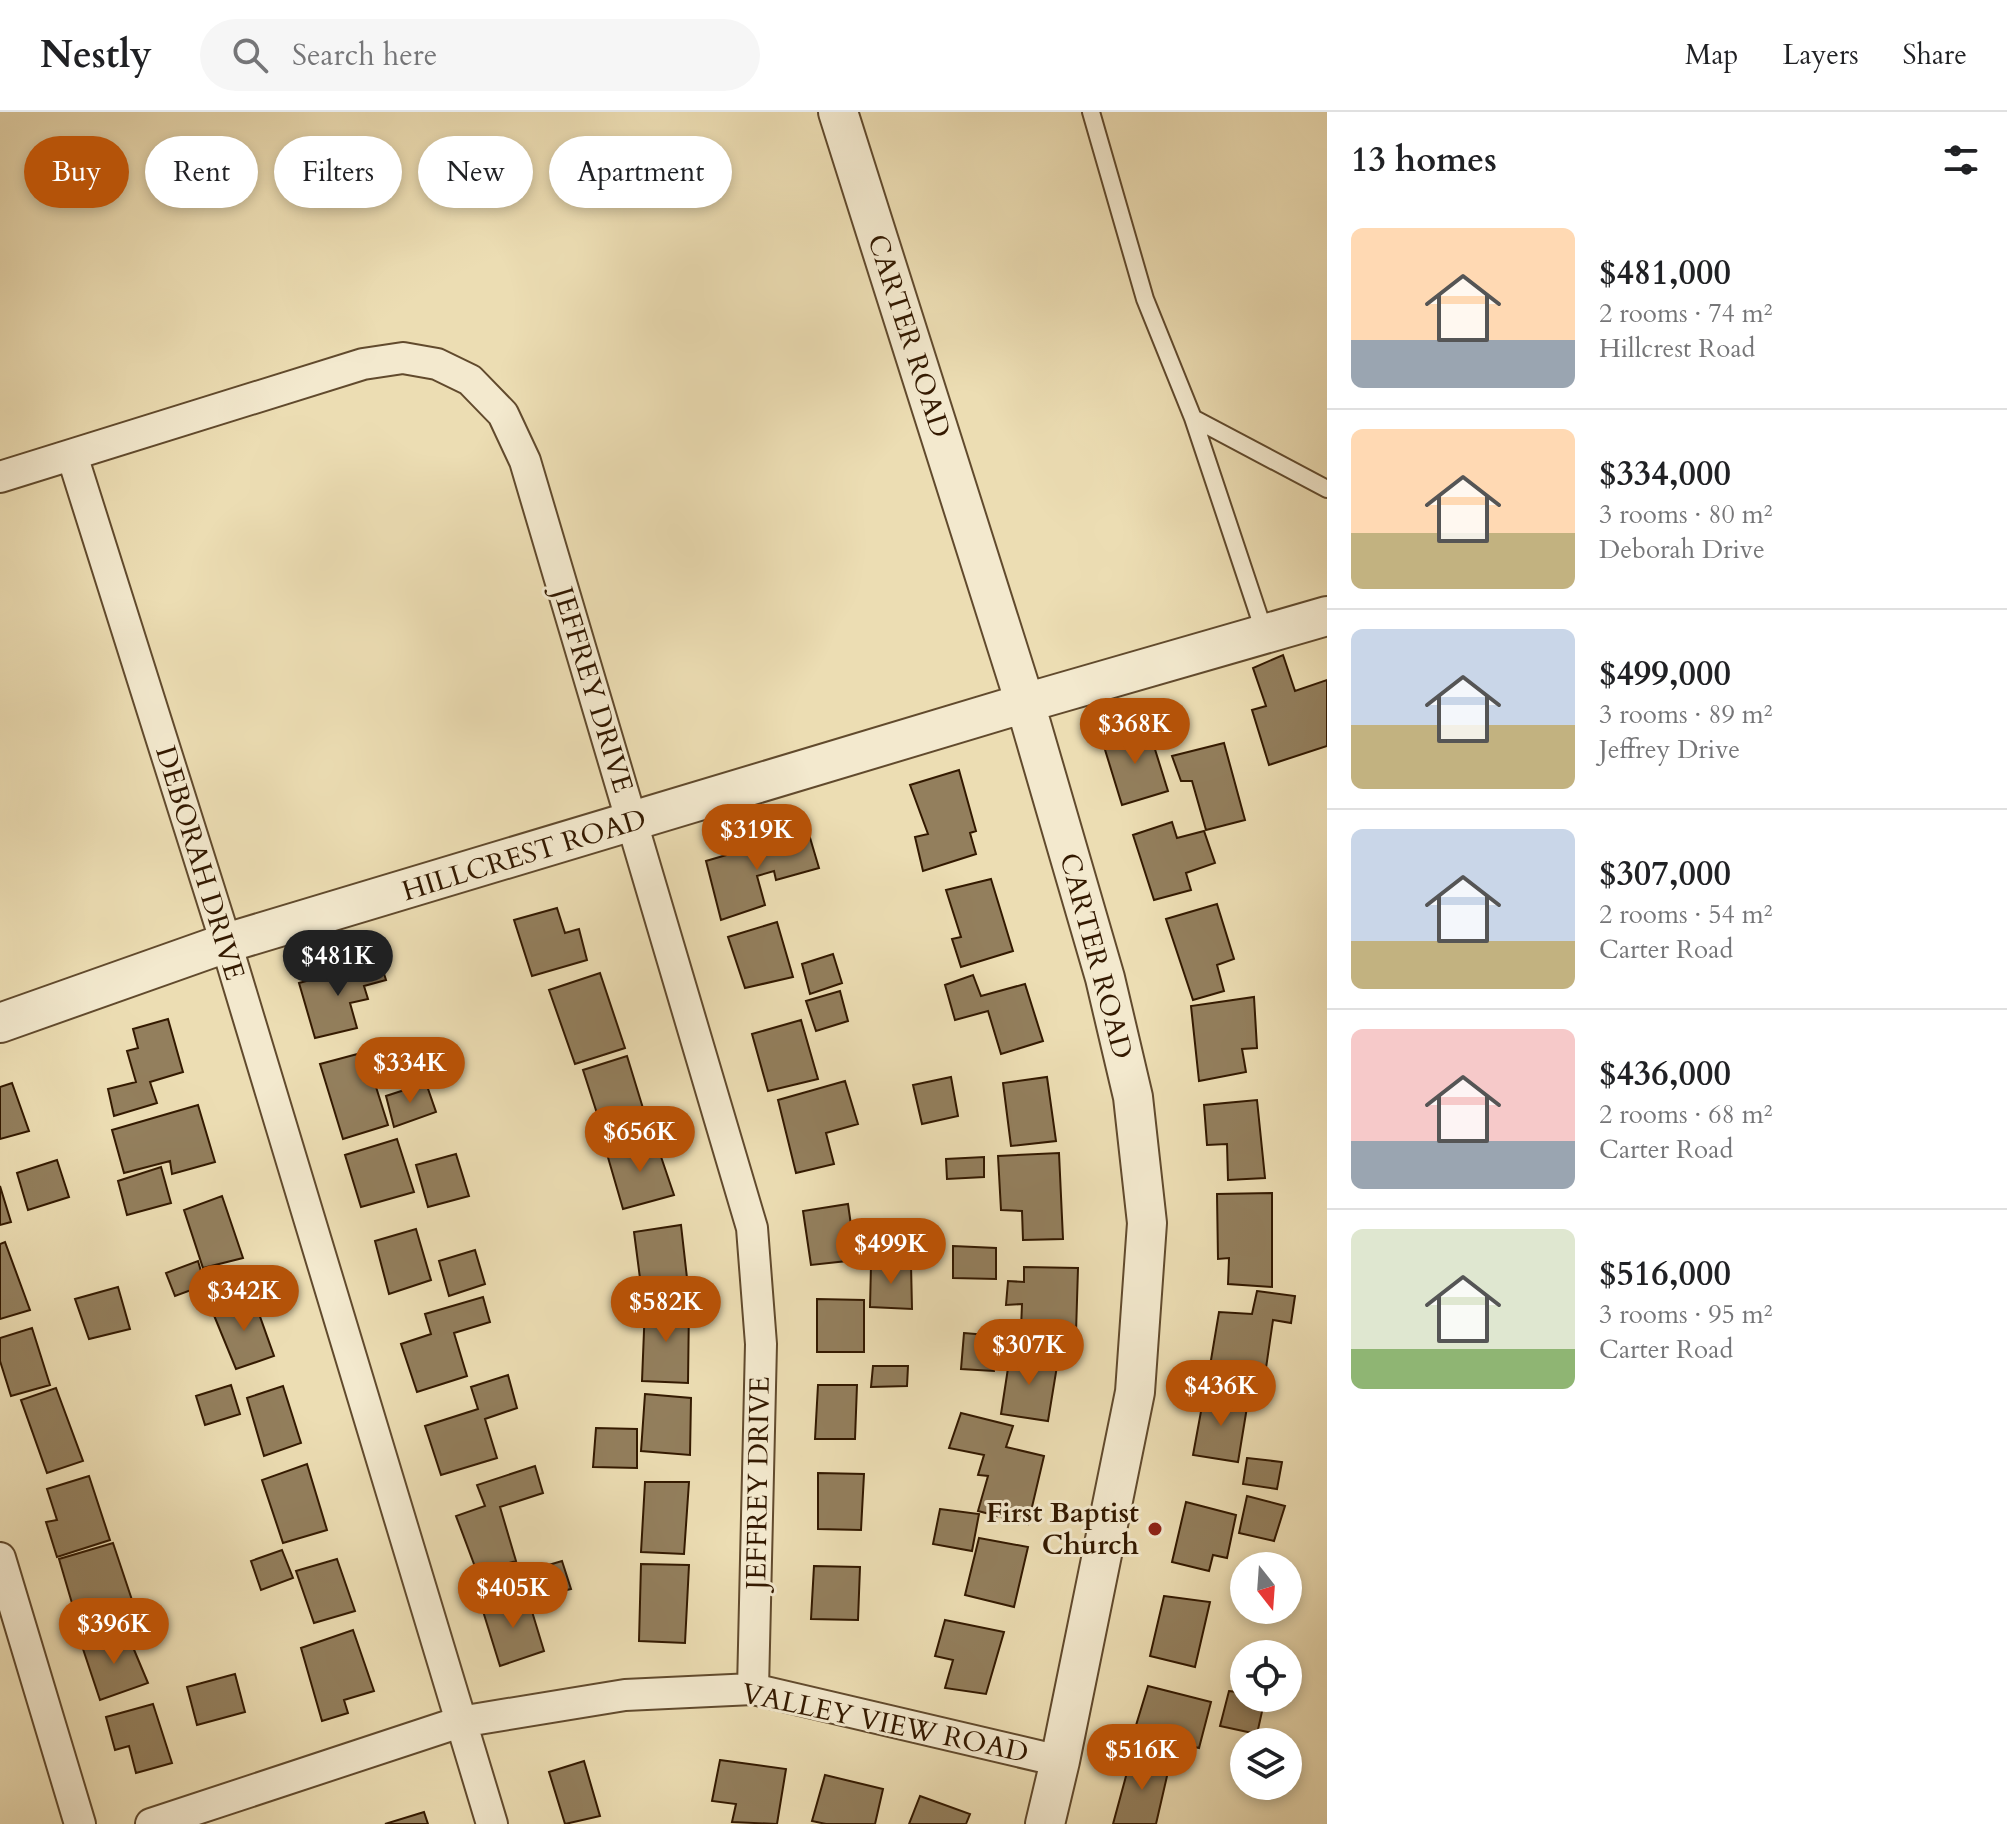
<!DOCTYPE html>
<meta charset="utf-8">
<style>
:root{--surface:#fff;--page:#f6f6f6;--text:#202124;--muted:#757577;--line:#e0e0e0;--accent:#b45309}
body{margin:0;font-family:Cardo,serif;background:var(--page);color:var(--text);height:100vh;display:flex;flex-direction:column;font-size:30px;white-space:nowrap}
*{box-sizing:border-box;margin:0}
p{font-size:26px;color:var(--muted)}
.icon{flex:none;width:44px;height:44px;fill:none;stroke:currentColor;stroke-width:2;stroke-linecap:round;stroke-linejoin:round}
.map{position:relative;flex:1;overflow:hidden}
.drawer{display:flex;flex-direction:column;background:var(--surface);width:680px}
.drawer>*{flex:none}
.guide{position:absolute;left:24px;top:24px;width:760px;height:72px;display:flex;gap:16px}
.needle{width:52px;rotate:163deg}
.controls{position:absolute;left:1230px;top:1440px;display:grid;gap:16px}
.controls a{display:grid;place-items:center;width:72px;height:72px;border-radius:50%;background:var(--surface);box-shadow:0 4px 12px #0003;font-size:40px}
.price{position:absolute;translate:-50% -68px;padding:0 18px;border-radius:28px;background:var(--accent);color:#fff;font-size:26px;line-height:52px;filter:drop-shadow(0 2px 4px #0008)}
.price::after{content:'';position:absolute;left:50%;top:48px;width:24px;height:18px;margin-left:-12px;background:inherit;clip-path:polygon(0 0,100% 0,50% 100%)}
.price.active{background:#222;color:#fff}
ul{padding:0;list-style:none}
li{display:flex;align-items:center;gap:24px;height:200px;padding:0 24px}
li+li{border-top:2px solid var(--line)}
li span{display:grid;place-items:center;flex:none;width:224px;height:160px;border-radius:12px;color:#555}
li>.icon{margin-inline-start:auto}
span .icon{width:96px;height:96px;fill:#fffc;stroke-width:1}
li b{font-size:34px}
h2{display:flex;justify-content:space-between;align-items:center;height:96px;padding:0 24px;font-size:34px}
.chip{padding:0 28px;border-radius:36px;background:var(--surface);box-shadow:0 4px 12px #0003;font-size:28px;line-height:72px}
.chip.active{background:var(--accent);color:#fff}
header{display:flex;align-items:center;gap:48px;box-sizing:border-box;height:112px;padding:0 40px;background:var(--surface);border-bottom:2px solid var(--line)}
header strong{font-size:38px}
nav{display:flex;gap:44px;margin-inline-start:auto;font-size:28px}
.search{width:560px;height:72px;background:var(--page);display:flex;align-items:center;gap:20px;box-sizing:border-box;padding:0 28px;border-radius:44px;color:var(--muted);font-size:30px}
main{display:flex;flex:1;min-height:0}
.map>svg:first-child{display:block}
</style>
<header>
<strong>Nestly</strong>
<div class="search"><svg class="icon" aria-label="search" viewBox="0 0 24 24"><circle cx="10" cy="10" r="6"/><path d="M15 15l6 6"/></svg>Search here</div>
<nav><a>Map</a><a>Layers</a><a>Share</a></nav>
</header>
<main>
<div class="map">
<svg width="1327" height="1712" viewBox="0 0 1327 1712">
<rect width="100%" height="100%" fill="#ecddb3"/>
<filter id="stains"><feTurbulence type="fractalNoise" baseFrequency=".0025" numOctaves="4"/><feColorMatrix values="0 0 0 0 .2 0 0 0 0 .09 0 0 0 0 .02 0 0 0 .5 -.17"/></filter>
<radialGradient id="worn" r=".72"><stop offset=".6" stop-color="#630" stop-opacity="0"/><stop offset="1" stop-color="#630" stop-opacity=".3"/></radialGradient>
<path fill="#937f5d" stroke="#331900" stroke-width="2" d="M1283,543L1295,579L1327,568V634L1269,653L1252,598L1266,594L1253,556Z
M1148,615L1168,679L1122,693L1102,628Z
M1224,631L1245,708L1206,718L1192,669H1181L1172,644Z
M959,658L976,719L970,721L976,742L923,759L915,725L928,722L910,673Z
M1172,710L1177,726L1204,719L1215,751L1186,761L1191,778L1154,788L1133,723Z
M808,719L819,756L776,768L774,759L757,764L765,793L721,808L706,749Z
M991,767L1013,839L961,855L952,827L961,825L946,778Z
M1217,792L1234,847L1217,853L1224,879L1193,888L1166,807Z
M557,796L565,821L579,817L587,848L532,864L514,808Z
M777,810L793,865L745,876L728,825Z
M833,842L842,871L810,882L802,852Z
M380,849L386,868L364,874L368,887L350,891L357,916L315,926L299,871Z
M600,861L625,936L575,952L549,878Z
M973,863L981,884L1025,872L1043,929L1001,942L988,899L955,908L945,873Z
M840,879L848,909L816,919L806,889Z
M1254,885L1257,936L1242,937L1246,960L1199,969L1191,894Z
M168,907L183,960L150,970L157,991L114,1004L108,977L136,970L127,939L138,936L133,917Z
M801,908L818,967L768,979L752,922Z
M365,940L388,1013L343,1027L320,952Z
M627,944L646,1006L603,1020L583,958Z
M951,965L958,1004L922,1012L913,973Z
M1047,965L1056,1029L1011,1034L1003,971Z
M845,969L858,1012L826,1021L834,1052L796,1061L778,988Z
M12,971L29,1019L0,1027V975Z
M426,971L436,1000L394,1015L386,984Z
M1257,988L1265,1066L1228,1068L1227,1032L1207,1033L1204,993Z
M198,993L215,1050L172,1062L170,1049L124,1061L112,1018Z
M397,1027L414,1080L361,1095L345,1043Z
M655,1027L674,1083L623,1097L607,1042Z
M1059,1041L1063,1127L1023,1128L1022,1099L1001,1098L998,1044Z
M456,1042L469,1084L428,1095L416,1053Z
M984,1045V1065L947,1067L946,1047Z
M57,1048L69,1085L28,1098L17,1061Z
M161,1055L171,1091L127,1103L118,1069Z
M0,1074L11,1110L0,1113Z
M1272,1081V1175L1228,1172L1229,1146L1218,1147L1217,1082Z
M222,1084L243,1146L203,1156L184,1098Z
M848,1092L856,1148L811,1153L803,1099Z
M681,1113L687,1166L641,1174L634,1120Z
M416,1117L431,1168L389,1182L375,1129Z
M5,1130L30,1198L0,1207V1132Z
M953,1134L996,1136V1167L953,1166Z
M475,1138L485,1172L449,1184L439,1149Z
M198,1149L205,1173L175,1184L166,1161Z
M911,1152L912,1197L870,1195L871,1153Z
M1024,1155L1078,1156L1076,1221L1021,1217L1022,1192L1006,1193L1008,1169L1024,1170Z
M118,1175L130,1217L89,1227L75,1187Z
M1257,1179L1295,1184L1291,1211L1273,1208L1265,1263L1209,1260L1219,1200L1252,1202Z
M253,1185L274,1244L236,1257L213,1201Z
M483,1185L490,1210L454,1221L467,1264L417,1280L401,1232L431,1222L425,1202Z
M817,1187L864,1188V1240H817Z
M689,1193L688,1271L642,1269L645,1194Z
M32,1216L50,1273L11,1284L0,1249V1226Z
M964,1221L998,1224L994,1259L961,1257Z
M1010,1243L1058,1248L1048,1309L1001,1302Z
M873,1254H908L907,1274L871,1275Z
M508,1263L517,1296L485,1307L497,1346L441,1363L425,1314L478,1297L471,1275Z
M231,1273L240,1302L205,1313L196,1284Z
M818,1273H857L855,1327H815Z
M283,1274L301,1331L264,1344L247,1286Z
M56,1276L83,1349L47,1361L21,1288Z
M645,1282L691,1286L690,1343L641,1339Z
M1204,1283L1248,1289L1238,1350L1193,1343Z
M961,1301L1013,1314L1006,1335L1044,1344L1028,1412L978,1399L988,1364L978,1363L984,1343L949,1336Z
M596,1316L637,1317V1356L593,1355Z
M1247,1346L1282,1350L1277,1377L1243,1372Z
M307,1352L327,1418L283,1431L262,1368Z
M535,1354L543,1381L500,1395L516,1449L477,1460L456,1404L485,1394L477,1373Z
M818,1361L864,1362L861,1418L818,1417Z
M89,1364L110,1428L57,1445L46,1410L57,1408L47,1377Z
M645,1370H689L684,1442L641,1440Z
M1247,1384L1285,1394L1274,1429L1239,1421Z
M1186,1390L1236,1403L1227,1446L1213,1443L1209,1459L1172,1450Z
M940,1397L979,1402L972,1439L933,1432Z
M979,1426L1028,1435L1014,1495L965,1483Z
M113,1431L135,1497L101,1507L97,1490L74,1498L59,1447Z
M282,1438L293,1466L261,1478L251,1449Z
M337,1447L355,1499L314,1511L296,1459Z
M562,1449L571,1477L533,1486L525,1460Z
M641,1452L689,1453L685,1531L639,1529Z
M814,1454L860,1455L858,1508L811,1507Z
M527,1483L544,1539L500,1554L482,1496Z
M1164,1484L1210,1490L1195,1555L1150,1544Z
M945,1508L1004,1520L986,1582L945,1576L953,1548L935,1544Z
M353,1518L374,1579L344,1588L348,1601L322,1609L301,1536Z
M127,1521L148,1571L100,1588L82,1534Z
M235,1562L245,1600L197,1613L187,1575Z
M1148,1574L1211,1590L1199,1636L1174,1630L1171,1643L1130,1633Z
M1229,1579L1244,1581V1586H1265L1257,1622L1220,1614Z
M153,1592L172,1651L136,1661L129,1634L115,1638L106,1605Z
M1132,1642L1170,1651L1156,1712H1113Z
M720,1648L786,1657L777,1712L732,1710L736,1692L712,1689Z
M584,1649L600,1704L565,1712L549,1660Z
M825,1663L883,1677L875,1712H826L812,1709Z
M920,1684L970,1702L966,1712H909Z
M424,1700L428,1712H385Z"/>
<g fill="none" stroke-linecap="round" stroke-linejoin="round">
<defs>
<path id="service" d="M1091,0L1145,187L1193,306L1265,522
M1193,306L1327,377"/>
<path id="minor" d="M72,343L226,831L492,1712
M0,365L363,252L403,246L437,252L470,268L503,302L525,349L752,1116L761,1232L753,1577
M0,1446L80,1712
M151,1712L460,1610L625,1583L753,1577L1060,1649"/>
<path id="tertiary" d="M838,0L1025,591L1105,866L1133,985L1147,1111L1135,1280L1060,1649L1045,1712
M0,911L226,831L1025,591L1327,504"/>
</defs>
<use href="#service" stroke="#614a2d" stroke-width="20"/>
<use href="#minor" stroke="#614a2d" stroke-width="34"/>
<use href="#tertiary" stroke="#614a2d" stroke-width="42"/>
<use href="#service" stroke="#f3e9ce" stroke-width="16"/>
<use href="#minor" stroke="#f3e9ce" stroke-width="30"/>
<use href="#tertiary" stroke="#f3e9ce" stroke-width="38"/>
</g>
<circle fill="#8f2418" stroke="#f3e9ce" stroke-width="3" cx="1155" cy="1417" r="8"/>
<g text-anchor="middle" dominant-baseline="central" stroke-width="6" stroke-linejoin="round" paint-order="stroke">
<g font-size="28" fill="#331900" stroke="#f3e9ce">
<text transform="translate(909 224) rotate(72)">CARTER ROAD</text>
<text transform="translate(593 578) rotate(73)">JEFFREY DRIVE</text>
<text transform="translate(524 743) rotate(-17)">HILLCREST ROAD</text>
<text transform="translate(200 751) rotate(73)">DEBORAH DRIVE</text>
<text transform="translate(1096 844) rotate(75)">CARTER ROAD</text>
<text transform="translate(758 1371) rotate(-89)">JEFFREY DRIVE</text>
<text transform="translate(885 1611) rotate(12)">VALLEY VIEW ROAD</text>
</g>
<g font-size="28" font-weight="bold" fill="#331900" stroke="#f3e9ce" text-anchor="end">
<text x="1139" y="1401">First Baptist<tspan x="1139" dy="32">Church</tspan></text>
</g>
</g>
<rect width="100%" height="100%" filter="url(#stains)"/>
<rect width="100%" height="100%" fill="url(#worn)"/>
</svg>
<div class="controls">
<a><svg class="needle" viewBox="-14 -14 28 28"><path d="M0-13l5 13h-10z" fill="#e53935"/><path d="M0 13l5-13h-10z" fill="#757577"/></svg></a>
<a><svg class="icon" aria-label="locate" viewBox="0 0 24 24"><circle cx="12" cy="12" r="6"/><path d="M12 2v4M12 18v4M2 12h4M18 12h4"/></svg></a>
<a><svg class="icon" aria-label="layers" viewBox="0 0 24 24"><path d="M12 4l9 5-9 5-9-5zM3 14l9 5 9-5"/></svg></a>
</div>
<b class="price" style="left:1135px;top:654px">$368K</b>
<b class="price" style="left:757px;top:760px">$319K</b>
<b class="price active" style="left:338px;top:886px">$481K</b>
<b class="price" style="left:410px;top:993px">$334K</b>
<b class="price" style="left:640px;top:1062px">$656K</b>
<b class="price" style="left:891px;top:1174px">$499K</b>
<b class="price" style="left:244px;top:1221px">$342K</b>
<b class="price" style="left:666px;top:1232px">$582K</b>
<b class="price" style="left:1029px;top:1275px">$307K</b>
<b class="price" style="left:1221px;top:1316px">$436K</b>
<b class="price" style="left:513px;top:1518px">$405K</b>
<b class="price" style="left:114px;top:1554px">$396K</b>
<b class="price" style="left:1142px;top:1680px">$516K</b>
<div class="guide">
<a class="chip active">Buy</a>
<a class="chip">Rent</a>
<a class="chip">Filters</a>
<a class="chip">New</a>
<a class="chip">Apartment</a>
</div>
</div>
<section class="drawer">
<h2>13 homes<svg class="icon" aria-label="filters" viewBox="0 0 24 24"><path d="M4 7h16M4 17h16"/><circle cx="9" cy="7" r="2"/><circle cx="15" cy="17" r="2"/></svg></h2>
<ul>
<li><span style="background:linear-gradient(#ffd9b3 70%,#9aa5b1 0)"><svg class="icon" aria-label="home" viewBox="0 0 24 24"><path d="M3 11l9-7 9 7M6 9v11h12V9"/></svg></span><div><b>$481,000</b><p>2 rooms · 74 m²</p><p>Hillcrest Road</p></div></li>
<li><span style="background:linear-gradient(#ffd9b3 65%,#c2b280 0)"><svg class="icon" aria-label="home" viewBox="0 0 24 24"><path d="M3 11l9-7 9 7M6 9v11h12V9"/></svg></span><div><b>$334,000</b><p>3 rooms · 80 m²</p><p>Deborah Drive</p></div></li>
<li><span style="background:linear-gradient(#c9d6e8 60%,#c2b280 0)"><svg class="icon" aria-label="home" viewBox="0 0 24 24"><path d="M3 11l9-7 9 7M6 9v11h12V9"/></svg></span><div><b>$499,000</b><p>3 rooms · 89 m²</p><p>Jeffrey Drive</p></div></li>
<li><span style="background:linear-gradient(#c9d6e8 70%,#c2b280 0)"><svg class="icon" aria-label="home" viewBox="0 0 24 24"><path d="M3 11l9-7 9 7M6 9v11h12V9"/></svg></span><div><b>$307,000</b><p>2 rooms · 54 m²</p><p>Carter Road</p></div></li>
<li><span style="background:linear-gradient(#f6c9c9 70%,#9aa5b1 0)"><svg class="icon" aria-label="home" viewBox="0 0 24 24"><path d="M3 11l9-7 9 7M6 9v11h12V9"/></svg></span><div><b>$436,000</b><p>2 rooms · 68 m²</p><p>Carter Road</p></div></li>
<li><span style="background:linear-gradient(#dfe7d0 75%,#8fb573 0)"><svg class="icon" aria-label="home" viewBox="0 0 24 24"><path d="M3 11l9-7 9 7M6 9v11h12V9"/></svg></span><div><b>$516,000</b><p>3 rooms · 95 m²</p><p>Carter Road</p></div></li>
</ul>
</section>
</main>
